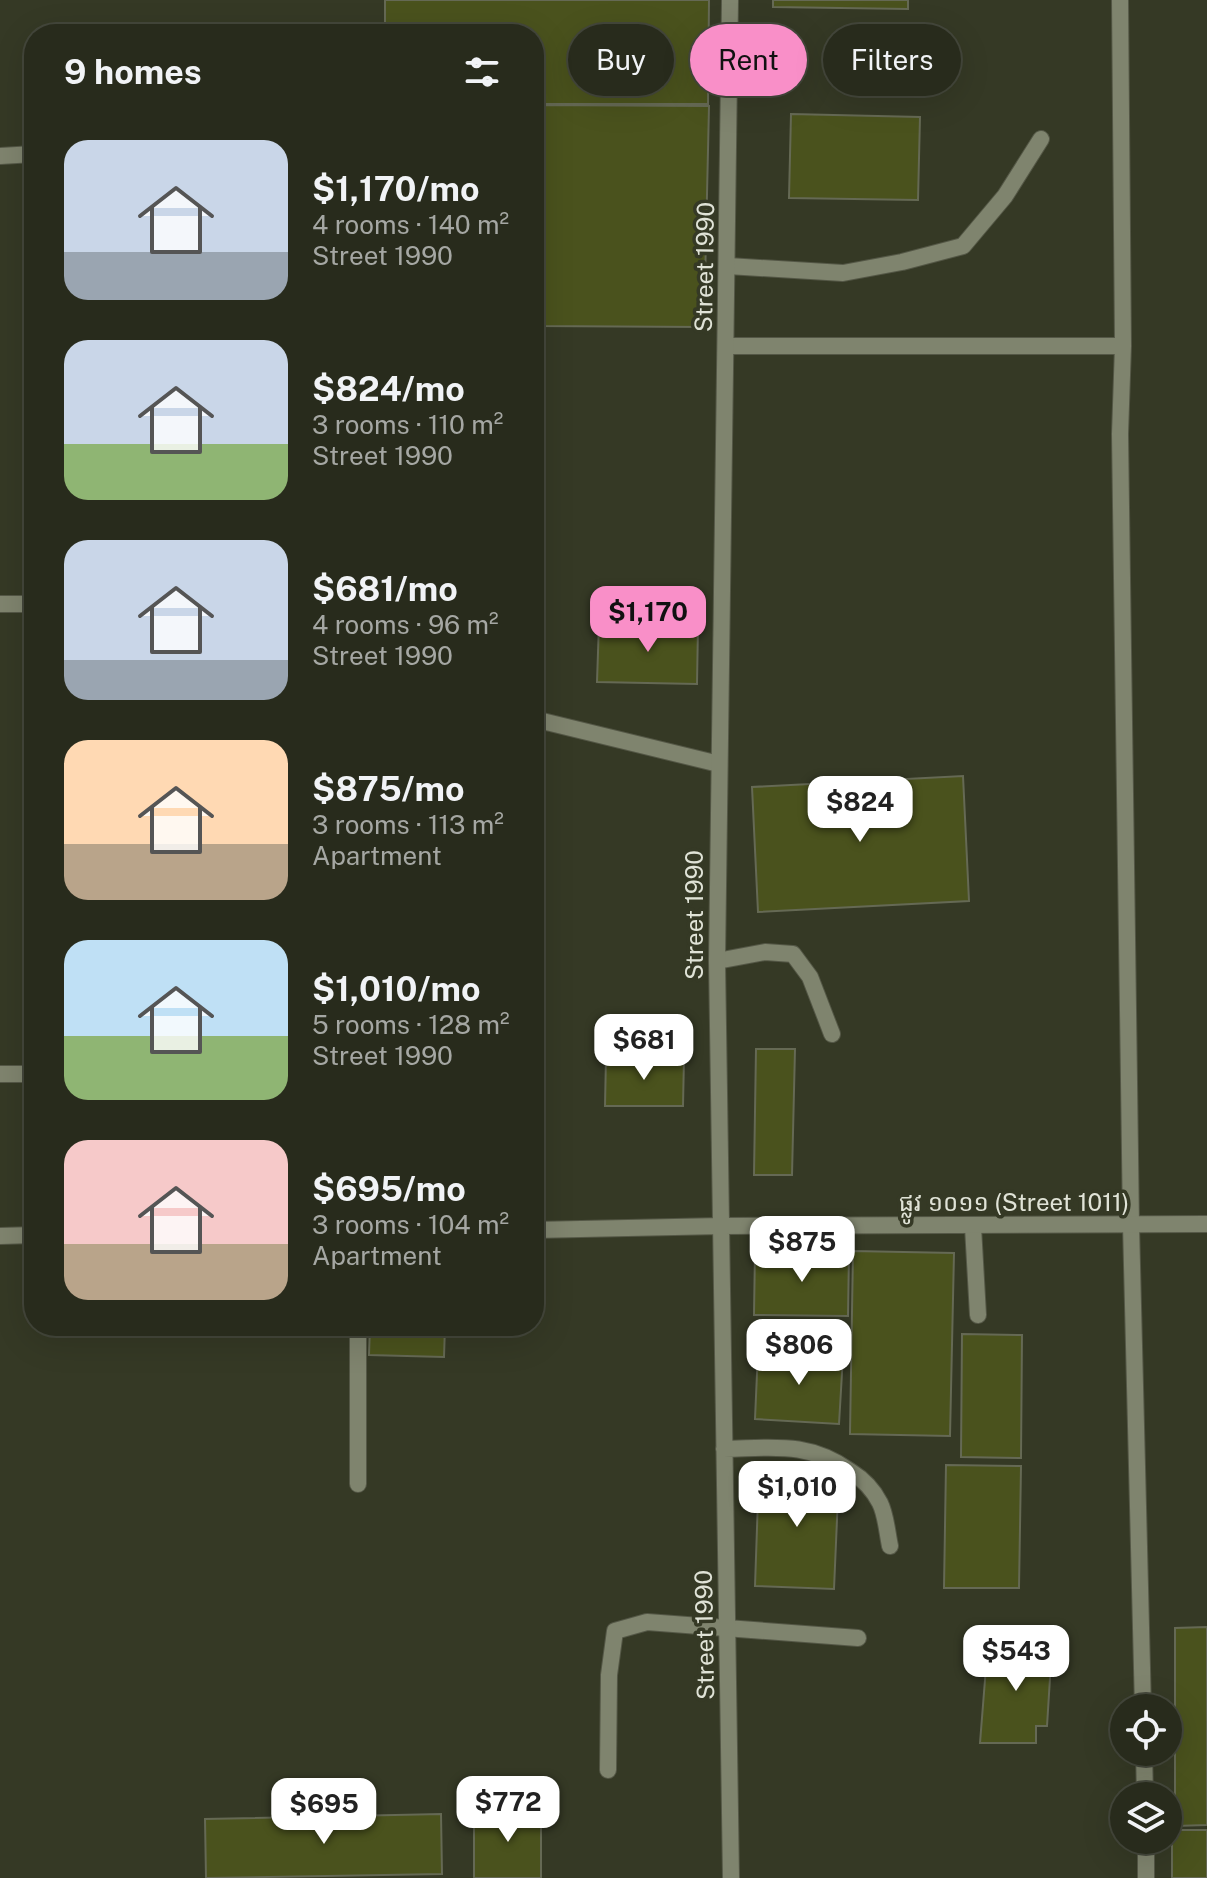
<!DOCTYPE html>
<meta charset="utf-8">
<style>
:root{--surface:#282b1c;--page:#343729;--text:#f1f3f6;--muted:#a5a7a3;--line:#44473b;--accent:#f98fc8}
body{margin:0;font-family:"Public Sans","Noto Sans Khmer",sans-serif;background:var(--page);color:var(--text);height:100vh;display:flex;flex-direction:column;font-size:30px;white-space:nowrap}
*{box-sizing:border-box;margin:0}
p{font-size:26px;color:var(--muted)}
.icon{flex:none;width:44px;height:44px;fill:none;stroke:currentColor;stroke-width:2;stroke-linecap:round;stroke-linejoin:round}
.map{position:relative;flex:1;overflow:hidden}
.details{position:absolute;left:24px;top:24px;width:520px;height:1312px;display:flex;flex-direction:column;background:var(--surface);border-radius:32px;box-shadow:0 8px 32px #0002,0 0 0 2px var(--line)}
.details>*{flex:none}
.guide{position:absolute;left:568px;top:24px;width:518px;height:72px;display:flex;gap:16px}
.tools{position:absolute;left:1110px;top:1694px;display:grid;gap:16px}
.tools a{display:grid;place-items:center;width:72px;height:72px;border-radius:50%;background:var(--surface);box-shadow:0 8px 32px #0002,0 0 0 2px var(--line);font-size:40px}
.price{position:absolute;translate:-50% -68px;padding:0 18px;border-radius:16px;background:#fff;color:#222;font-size:26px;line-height:52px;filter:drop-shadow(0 2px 4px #0008)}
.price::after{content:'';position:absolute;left:50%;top:48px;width:24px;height:18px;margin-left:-12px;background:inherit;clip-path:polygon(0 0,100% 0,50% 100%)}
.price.on{background:var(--accent);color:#111}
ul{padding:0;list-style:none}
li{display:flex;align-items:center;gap:24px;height:200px;padding:0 40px}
li span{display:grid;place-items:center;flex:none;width:224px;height:160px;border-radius:24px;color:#555}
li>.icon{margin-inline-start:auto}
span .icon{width:96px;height:96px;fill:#fffc;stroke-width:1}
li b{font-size:34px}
h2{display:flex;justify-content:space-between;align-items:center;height:96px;padding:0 40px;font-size:34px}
.pill{padding:0 28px;border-radius:36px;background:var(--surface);box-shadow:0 8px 32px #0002,0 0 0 2px var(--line);font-size:28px;line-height:72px}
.pill.on{background:var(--accent);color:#111}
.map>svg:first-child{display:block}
</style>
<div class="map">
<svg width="1207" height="1878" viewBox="0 0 1207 1878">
<rect width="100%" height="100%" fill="#353925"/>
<path fill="#4a521d" stroke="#656954" stroke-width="2" d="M385,0H709L708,104H534V34H385Z
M773,0H908V9L773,7Z
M534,105L709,106L704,327L534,326Z
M791,114L920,117L918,200L789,198Z
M599,623L698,625L697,684L597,682Z
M963,776L969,901L758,912L752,787Z
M756,1049H795L792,1175H754Z
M606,1057H684L683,1106H605Z
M755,1251L849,1252L848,1316L754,1315Z
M853,1251L954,1253L950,1436L850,1434Z
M370,1326H445L444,1357L369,1355Z
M962,1334L1022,1335L1021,1458L961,1457Z
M758,1351L843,1356L839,1424L755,1419Z
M946,1465L1021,1466L1019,1588H944Z
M759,1470L839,1473L834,1589L755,1586Z
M1207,1627V1825L1175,1826V1628Z
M988,1642L1052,1646L1047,1726H1036V1743H980Z
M474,1811H541V1878H474Z
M441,1814L442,1874L206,1878L205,1819Z
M1172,1830H1207V1878H1172Z"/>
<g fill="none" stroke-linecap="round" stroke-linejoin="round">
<defs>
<path id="lane" d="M1120,0L1123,346
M0,156L34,154
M728,266L843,273L902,262L963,246L1005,196L1041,139
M727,346H1123L1120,434L1131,1225L1143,1708
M0,604H34
M534,719L719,764
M717,961L765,952L793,954L810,977L832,1034
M0,1074H34
M973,1227L978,1315
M358,1326V1484
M1144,1752L1145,1796
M608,1770L609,1675L615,1631L647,1622L858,1638
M1146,1840V1878"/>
<path id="street" d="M730,0L717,961L731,1878
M534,1230L721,1226L1207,1224
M0,1236L34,1235
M724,1449C773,1448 807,1441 850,1471C863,1479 873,1489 880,1503C886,1515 887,1532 890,1546"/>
</defs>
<use href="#lane" stroke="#545746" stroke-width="18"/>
<use href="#street" stroke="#545746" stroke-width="18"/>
<use href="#lane" stroke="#7f846e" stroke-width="16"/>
<use href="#street" stroke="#7f846e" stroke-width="16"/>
</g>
<g text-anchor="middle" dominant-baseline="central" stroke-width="7" stroke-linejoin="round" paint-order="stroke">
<g font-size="24" fill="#e0e3d7" stroke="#353925">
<text transform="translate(704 267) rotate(-89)">Street 1990</text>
<text transform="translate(694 915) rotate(-90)">Street 1990</text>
<text x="1014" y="1202">ផ្លូវ ១០១១ (Street 1011)</text>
<text transform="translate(704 1635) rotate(-91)">Street 1990</text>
</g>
</g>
</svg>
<div class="tools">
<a><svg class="icon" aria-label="locate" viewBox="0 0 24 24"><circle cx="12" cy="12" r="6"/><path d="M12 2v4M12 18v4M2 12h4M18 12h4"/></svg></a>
<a><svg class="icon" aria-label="layers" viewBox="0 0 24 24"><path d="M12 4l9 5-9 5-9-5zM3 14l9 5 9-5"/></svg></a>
</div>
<b class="price on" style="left:648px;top:654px">$1,170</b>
<b class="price" style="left:860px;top:844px">$824</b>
<b class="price" style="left:644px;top:1082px">$681</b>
<b class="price" style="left:802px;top:1284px">$875</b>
<b class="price" style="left:799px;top:1387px">$806</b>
<b class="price" style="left:797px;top:1529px">$1,010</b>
<b class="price" style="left:1016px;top:1693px">$543</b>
<b class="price" style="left:508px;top:1844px">$772</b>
<b class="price" style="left:324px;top:1846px">$695</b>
<div class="guide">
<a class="pill">Buy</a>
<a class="pill on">Rent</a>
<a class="pill">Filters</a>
</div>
<section class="details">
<h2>9 homes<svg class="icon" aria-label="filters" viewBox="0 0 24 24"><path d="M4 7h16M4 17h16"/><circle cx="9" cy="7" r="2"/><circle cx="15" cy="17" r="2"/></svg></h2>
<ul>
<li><span style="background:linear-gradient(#c9d6e8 70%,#9aa5b1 0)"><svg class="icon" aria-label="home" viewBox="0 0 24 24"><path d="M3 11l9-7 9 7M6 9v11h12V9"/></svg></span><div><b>$1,170/mo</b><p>4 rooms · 140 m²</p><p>Street 1990</p></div></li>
<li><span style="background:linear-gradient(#c9d6e8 65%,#8fb573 0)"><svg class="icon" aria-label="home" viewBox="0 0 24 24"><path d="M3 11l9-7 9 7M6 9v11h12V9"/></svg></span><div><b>$824/mo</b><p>3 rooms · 110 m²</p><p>Street 1990</p></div></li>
<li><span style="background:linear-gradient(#c9d6e8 75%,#9aa5b1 0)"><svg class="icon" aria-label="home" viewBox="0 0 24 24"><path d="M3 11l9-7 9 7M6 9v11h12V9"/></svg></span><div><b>$681/mo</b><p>4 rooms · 96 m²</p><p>Street 1990</p></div></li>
<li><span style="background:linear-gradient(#ffd9b3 65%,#b9a48a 0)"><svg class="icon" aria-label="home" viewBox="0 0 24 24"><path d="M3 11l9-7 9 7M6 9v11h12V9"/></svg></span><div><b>$875/mo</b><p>3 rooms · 113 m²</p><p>Apartment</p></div></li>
<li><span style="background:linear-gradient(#bfe0f5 60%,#8fb573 0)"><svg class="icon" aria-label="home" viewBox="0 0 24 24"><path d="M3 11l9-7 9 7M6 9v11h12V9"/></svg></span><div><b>$1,010/mo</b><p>5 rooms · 128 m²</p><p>Street 1990</p></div></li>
<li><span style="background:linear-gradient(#f6c9c9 65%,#b9a48a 0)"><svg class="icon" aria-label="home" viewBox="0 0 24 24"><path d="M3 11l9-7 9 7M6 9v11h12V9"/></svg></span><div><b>$695/mo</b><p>3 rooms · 104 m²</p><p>Apartment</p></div></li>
</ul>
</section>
</div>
